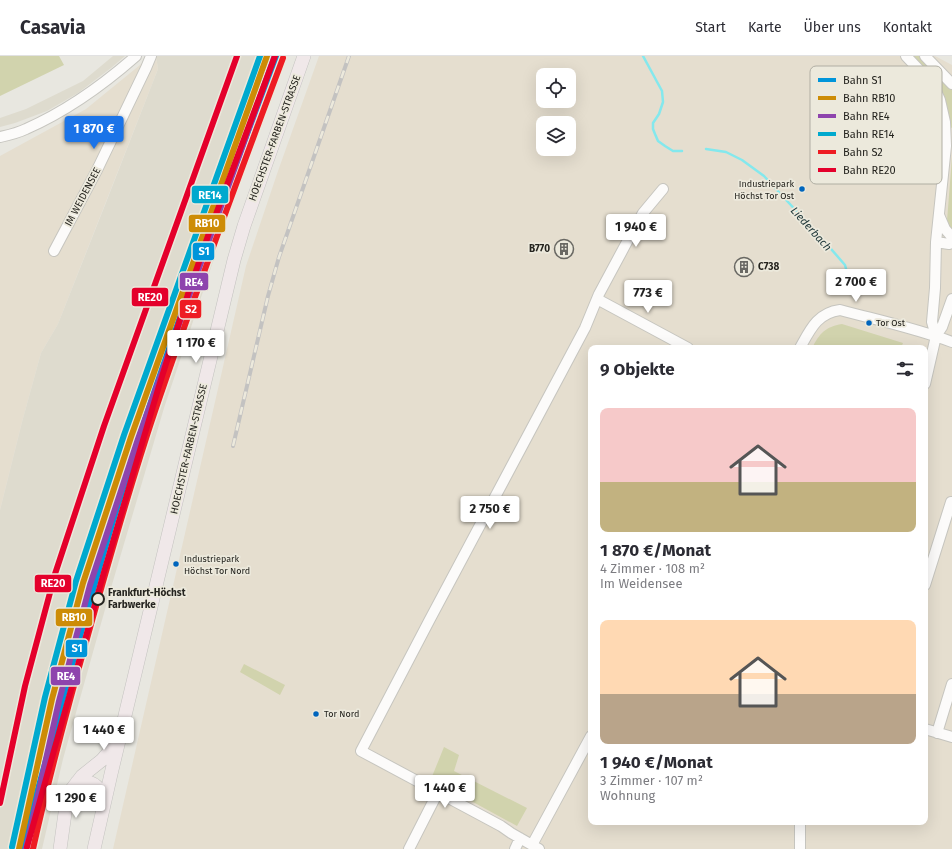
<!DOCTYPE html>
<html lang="de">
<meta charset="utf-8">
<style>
:root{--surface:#fff;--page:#f7f7f7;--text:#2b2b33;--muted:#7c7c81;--line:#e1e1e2;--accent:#1a73e8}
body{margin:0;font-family:"Fira Sans",sans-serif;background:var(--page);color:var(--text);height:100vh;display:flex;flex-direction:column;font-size:15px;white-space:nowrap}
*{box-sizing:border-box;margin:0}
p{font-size:13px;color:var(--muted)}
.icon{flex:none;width:22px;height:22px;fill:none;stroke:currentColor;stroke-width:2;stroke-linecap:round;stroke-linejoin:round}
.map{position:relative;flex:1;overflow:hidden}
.details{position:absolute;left:588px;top:289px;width:340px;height:480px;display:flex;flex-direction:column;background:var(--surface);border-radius:8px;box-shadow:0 4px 16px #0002}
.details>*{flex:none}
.fabs{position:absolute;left:536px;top:12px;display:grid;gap:8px}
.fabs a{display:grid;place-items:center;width:40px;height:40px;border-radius:8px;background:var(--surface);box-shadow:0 4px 16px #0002;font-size:20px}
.price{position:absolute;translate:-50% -34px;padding:0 9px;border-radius:4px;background:#fff;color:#222;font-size:13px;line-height:26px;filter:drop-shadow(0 1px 2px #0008)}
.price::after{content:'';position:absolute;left:50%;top:24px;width:12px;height:9px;margin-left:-6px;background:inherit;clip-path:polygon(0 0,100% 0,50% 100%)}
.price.active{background:var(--accent);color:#fff}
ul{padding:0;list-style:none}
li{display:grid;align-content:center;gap:8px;height:212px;padding:0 12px}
li span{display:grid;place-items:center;height:124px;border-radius:8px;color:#555}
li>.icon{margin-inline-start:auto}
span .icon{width:72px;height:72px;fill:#fffc;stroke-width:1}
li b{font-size:17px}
h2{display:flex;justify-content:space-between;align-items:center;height:48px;padding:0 12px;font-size:17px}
header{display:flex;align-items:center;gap:24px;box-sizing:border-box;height:56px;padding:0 20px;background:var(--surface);border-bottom:1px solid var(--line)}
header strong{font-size:19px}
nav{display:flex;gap:22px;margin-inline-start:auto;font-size:14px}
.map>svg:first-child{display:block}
</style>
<header>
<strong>Casavia</strong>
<nav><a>Start</a><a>Karte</a><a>Über uns</a><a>Kontakt</a></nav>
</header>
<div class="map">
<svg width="952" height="793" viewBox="0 0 952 793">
<rect width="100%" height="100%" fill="#e8e7e0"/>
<path fill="#e5decf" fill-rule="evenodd" d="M151,0H156L158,13L58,268L41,297L22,366L0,454V100L86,53Z
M319,0H935L952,9V793H113L246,210L278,115ZM543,19H569V45H543ZM543,67H569V93H543ZM591,292H925V766H591Z"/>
<path fill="#dedbce" d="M113,0H125L111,12L78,37L47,55L15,67L0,71V62L26,53L83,25Z
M156,0H287L244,113L164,352L111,532L63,703L42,793H0V454L22,366L41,297L58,268L105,149L158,13Z"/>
<path fill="#d1d3ad" d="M0,0H59L64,9L0,40Z
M912,0H919L952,34V72L950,71L946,47L932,21Z
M952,101V174L947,168V165Z
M842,268L903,287L901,292H812C820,277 825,271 842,268Z
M244,608L285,629L280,639L240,616Z
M444,691L459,699L454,715L527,752L517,770L431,723Z
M744,766H778V767L757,769Z"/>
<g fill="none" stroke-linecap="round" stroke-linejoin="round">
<path stroke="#84e8ed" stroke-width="2.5" d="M643,0L662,35L663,46L659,58L653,67V73L655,78L658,85L665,90L673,95H682
M706,93L726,96L742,104L764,120L825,186L845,209L849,224"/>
<defs>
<path id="minor" d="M906,0L924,19L935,33L940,44L945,66L946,90L936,186L935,232L932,266L936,280
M925,0L952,28
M0,81C9,79 18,77 26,73C67,55 103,29 136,0
M939,159L945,173L952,181
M936,186L949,188L952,187
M54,195L97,114L146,12L151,0
M597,243L688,292
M800,292C810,274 817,257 840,254C877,264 915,272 952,286
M925,328L936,280L942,271L952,243
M925,529L951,446H952
M925,673L952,681
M937,677L952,628
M800,766V793
M532,789L591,680
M409,793L438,736
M515,793L520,782
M539,793L511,777L501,770L361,695L429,565L585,272L599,238L628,184L643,157L663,133"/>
<path id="major" d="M77,726C95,723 102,733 104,749
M60,793L66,750L72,733L82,720L102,704L117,687
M94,793L111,718L234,204L244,170L304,0"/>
</defs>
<use href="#minor" stroke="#c6c5bf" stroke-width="12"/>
<use href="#major" stroke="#c3c2bf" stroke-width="14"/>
<use href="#minor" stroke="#fcfbfa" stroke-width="10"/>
<use href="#major" stroke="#f0e8e9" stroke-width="13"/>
<defs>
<path id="rail" d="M233,390L268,240L279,201L349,0"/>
</defs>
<use href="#rail" stroke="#c3c2c1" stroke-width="4"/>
<use href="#rail" stroke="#ece9dc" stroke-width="2.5" stroke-dasharray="8" stroke-linecap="butt"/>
<defs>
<path id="rail-1" d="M21,793C58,666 89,537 130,410C174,272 225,136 276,0"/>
<path id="rail-2" d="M19,793L52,643L83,527L131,381L267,0"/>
<path id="rail-3" d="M26,793L59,645L90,529L138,383L274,2"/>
<path id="rail-4" d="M12,791L45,641L76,525L124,379L260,0"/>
<path id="rail-5" d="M33,793C49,721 68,650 88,579C109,504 130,429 155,355C195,237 239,120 283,2"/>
<path id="rail-6" d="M0,747L25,630L55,518L104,370L237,0
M27,791L104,516L159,330L188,238L209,177L275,0"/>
</defs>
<use href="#rail-1" stroke="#ece9dc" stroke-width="9"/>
<use href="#rail-2" stroke="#ece9dc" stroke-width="9"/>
<use href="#rail-3" stroke="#ece9dc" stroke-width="9"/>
<use href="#rail-4" stroke="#ece9dc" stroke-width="9"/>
<use href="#rail-5" stroke="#ece9dc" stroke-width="9"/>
<use href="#rail-6" stroke="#ece9dc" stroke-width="9"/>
<use href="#rail-1" stroke="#0095da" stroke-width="6"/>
<use href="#rail-2" stroke="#cd8c06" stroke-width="6"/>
<use href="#rail-3" stroke="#8e44ad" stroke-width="6"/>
<use href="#rail-4" stroke="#00a9ce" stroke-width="6"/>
<use href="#rail-5" stroke="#ee1c23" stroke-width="6"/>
<use href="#rail-6" stroke="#e4002b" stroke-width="6"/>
</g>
<defs>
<symbol id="building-ring" viewBox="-11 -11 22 22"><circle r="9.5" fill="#ece9dc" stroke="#696863" stroke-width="1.5"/><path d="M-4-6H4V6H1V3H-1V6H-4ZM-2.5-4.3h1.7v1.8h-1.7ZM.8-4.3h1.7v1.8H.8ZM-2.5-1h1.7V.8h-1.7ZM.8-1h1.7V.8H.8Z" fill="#696863"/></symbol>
</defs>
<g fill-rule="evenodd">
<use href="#building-ring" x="553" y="182" width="22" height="22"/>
<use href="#building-ring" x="733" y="200" width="22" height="22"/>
</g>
<g fill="#0065bd" stroke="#ece9dc" stroke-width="1.5">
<circle cx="802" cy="133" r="3.5"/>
<circle cx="869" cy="267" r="3.5"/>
<circle cx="176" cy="508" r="3.5"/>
<circle cx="316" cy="658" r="3.5"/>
</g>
<circle fill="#ece9dc" stroke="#25241f" stroke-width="2" cx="98" cy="543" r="6"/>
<g text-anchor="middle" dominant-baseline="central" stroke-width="3.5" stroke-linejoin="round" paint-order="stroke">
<g font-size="9" fill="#25241f" stroke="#ece9dc" text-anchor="start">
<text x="794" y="128" text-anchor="end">Industriepark<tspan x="794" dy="12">Höchst Tor Ost</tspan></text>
<text x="876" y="267">Tor Ost</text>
<text x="184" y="503">Industriepark<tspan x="184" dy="12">Höchst Tor Nord</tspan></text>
<text x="324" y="658">Tor Nord</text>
</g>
<g font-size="10" fill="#25241f" stroke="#ece9dc">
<text transform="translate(275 82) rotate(-70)">HOECHSTER-FARBEN-STRASSE</text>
<text transform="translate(83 141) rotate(-62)">IM WEIDENSEE</text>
<text transform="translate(189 393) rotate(-77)">HOECHSTER-FARBEN-STRASSE</text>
</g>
<g font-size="10" font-weight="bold" fill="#25241f" stroke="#ece9dc" text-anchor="end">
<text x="550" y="193">B770</text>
<text x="758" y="211" text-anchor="start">C738</text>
</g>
<g font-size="10" font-weight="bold" fill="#25241f" stroke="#ece9dc" text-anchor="start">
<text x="108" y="537">Frankfurt-Höchst<tspan x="108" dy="12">Farbwerke</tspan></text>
</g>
<g font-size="11" font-style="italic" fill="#21393b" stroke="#ece9dc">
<text transform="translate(811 173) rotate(48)">Liederbach</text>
</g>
</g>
<rect x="810" y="10" width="132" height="118" rx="6" fill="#ece9dc" stroke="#b0aea3" stroke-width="1"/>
<rect x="818" y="22" width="18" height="4" fill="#0095da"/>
<rect x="818" y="40" width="18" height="4" fill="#cd8c06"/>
<rect x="818" y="58" width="18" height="4" fill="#8e44ad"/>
<rect x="818" y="76" width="18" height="4" fill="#00a9ce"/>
<rect x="818" y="94" width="18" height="4" fill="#ee1c23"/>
<rect x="818" y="112" width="18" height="4" fill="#e4002b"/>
<g font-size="11" fill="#25241f">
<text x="843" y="28">Bahn S1</text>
<text x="843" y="46">Bahn RB10</text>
<text x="843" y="64">Bahn RE4</text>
<text x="843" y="82">Bahn RE14</text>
<text x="843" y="100">Bahn S2</text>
<text x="843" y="118">Bahn RE20</text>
</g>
<g stroke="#ece9dc" stroke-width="1.5">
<rect x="191" y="129" width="38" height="19" rx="4" fill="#00a9ce"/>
<rect x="188" y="158" width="38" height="19" rx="4" fill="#cd8c06"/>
<rect x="192" y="186" width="23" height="19" rx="4" fill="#0095da"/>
<rect x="179" y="216" width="30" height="19" rx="4" fill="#8e44ad"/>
<rect x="131" y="231" width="38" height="20" rx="4" fill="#e4002b"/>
<rect x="179" y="243" width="23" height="20" rx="4" fill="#ee1c23"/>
<rect x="34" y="518" width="38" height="19" rx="4" fill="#e4002b"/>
<rect x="55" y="552" width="38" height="19" rx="4" fill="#cd8c06"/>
<rect x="65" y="583" width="23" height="19" rx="4" fill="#0095da"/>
<rect x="50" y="610" width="31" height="20" rx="4" fill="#8e44ad"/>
</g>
<g font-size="11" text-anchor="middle" font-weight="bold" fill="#fff">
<text x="210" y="143">RE14</text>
<text x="207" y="171">RB10</text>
<text x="204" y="199">S1</text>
<text x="194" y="230">RE4</text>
<text x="150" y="245">RE20</text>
<text x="191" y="257">S2</text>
<text x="53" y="531">RE20</text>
<text x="74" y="565">RB10</text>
<text x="77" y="596">S1</text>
<text x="66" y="624">RE4</text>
</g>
</svg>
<div class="fabs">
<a><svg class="icon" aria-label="locate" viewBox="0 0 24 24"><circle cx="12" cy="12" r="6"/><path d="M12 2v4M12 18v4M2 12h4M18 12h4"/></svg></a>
<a><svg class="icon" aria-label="layers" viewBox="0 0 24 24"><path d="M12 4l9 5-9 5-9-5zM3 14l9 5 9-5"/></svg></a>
</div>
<b class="price active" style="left:94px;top:94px">1 870 €</b>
<b class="price" style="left:636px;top:192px">1 940 €</b>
<b class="price" style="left:856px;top:247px">2 700 €</b>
<b class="price" style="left:648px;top:258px">773 €</b>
<b class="price" style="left:196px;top:308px">1 170 €</b>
<b class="price" style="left:490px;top:474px">2 750 €</b>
<b class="price" style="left:104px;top:695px">1 440 €</b>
<b class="price" style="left:445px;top:753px">1 440 €</b>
<b class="price" style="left:76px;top:763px">1 290 €</b>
<section class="details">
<h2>9 Objekte<svg class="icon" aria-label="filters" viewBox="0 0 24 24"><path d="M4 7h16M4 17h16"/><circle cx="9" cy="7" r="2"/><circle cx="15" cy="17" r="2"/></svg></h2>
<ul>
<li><span style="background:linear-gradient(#f6c9c9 60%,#c2b280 0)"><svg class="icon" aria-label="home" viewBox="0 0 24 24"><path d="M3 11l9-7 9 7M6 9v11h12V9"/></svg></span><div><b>1 870 €/Monat</b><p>4 Zimmer · 108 m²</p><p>Im Weidensee</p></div></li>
<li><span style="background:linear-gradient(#ffd9b3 60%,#b9a48a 0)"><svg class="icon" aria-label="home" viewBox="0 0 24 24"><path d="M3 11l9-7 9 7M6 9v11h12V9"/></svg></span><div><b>1 940 €/Monat</b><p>3 Zimmer · 107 m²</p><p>Wohnung</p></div></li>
</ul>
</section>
</div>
